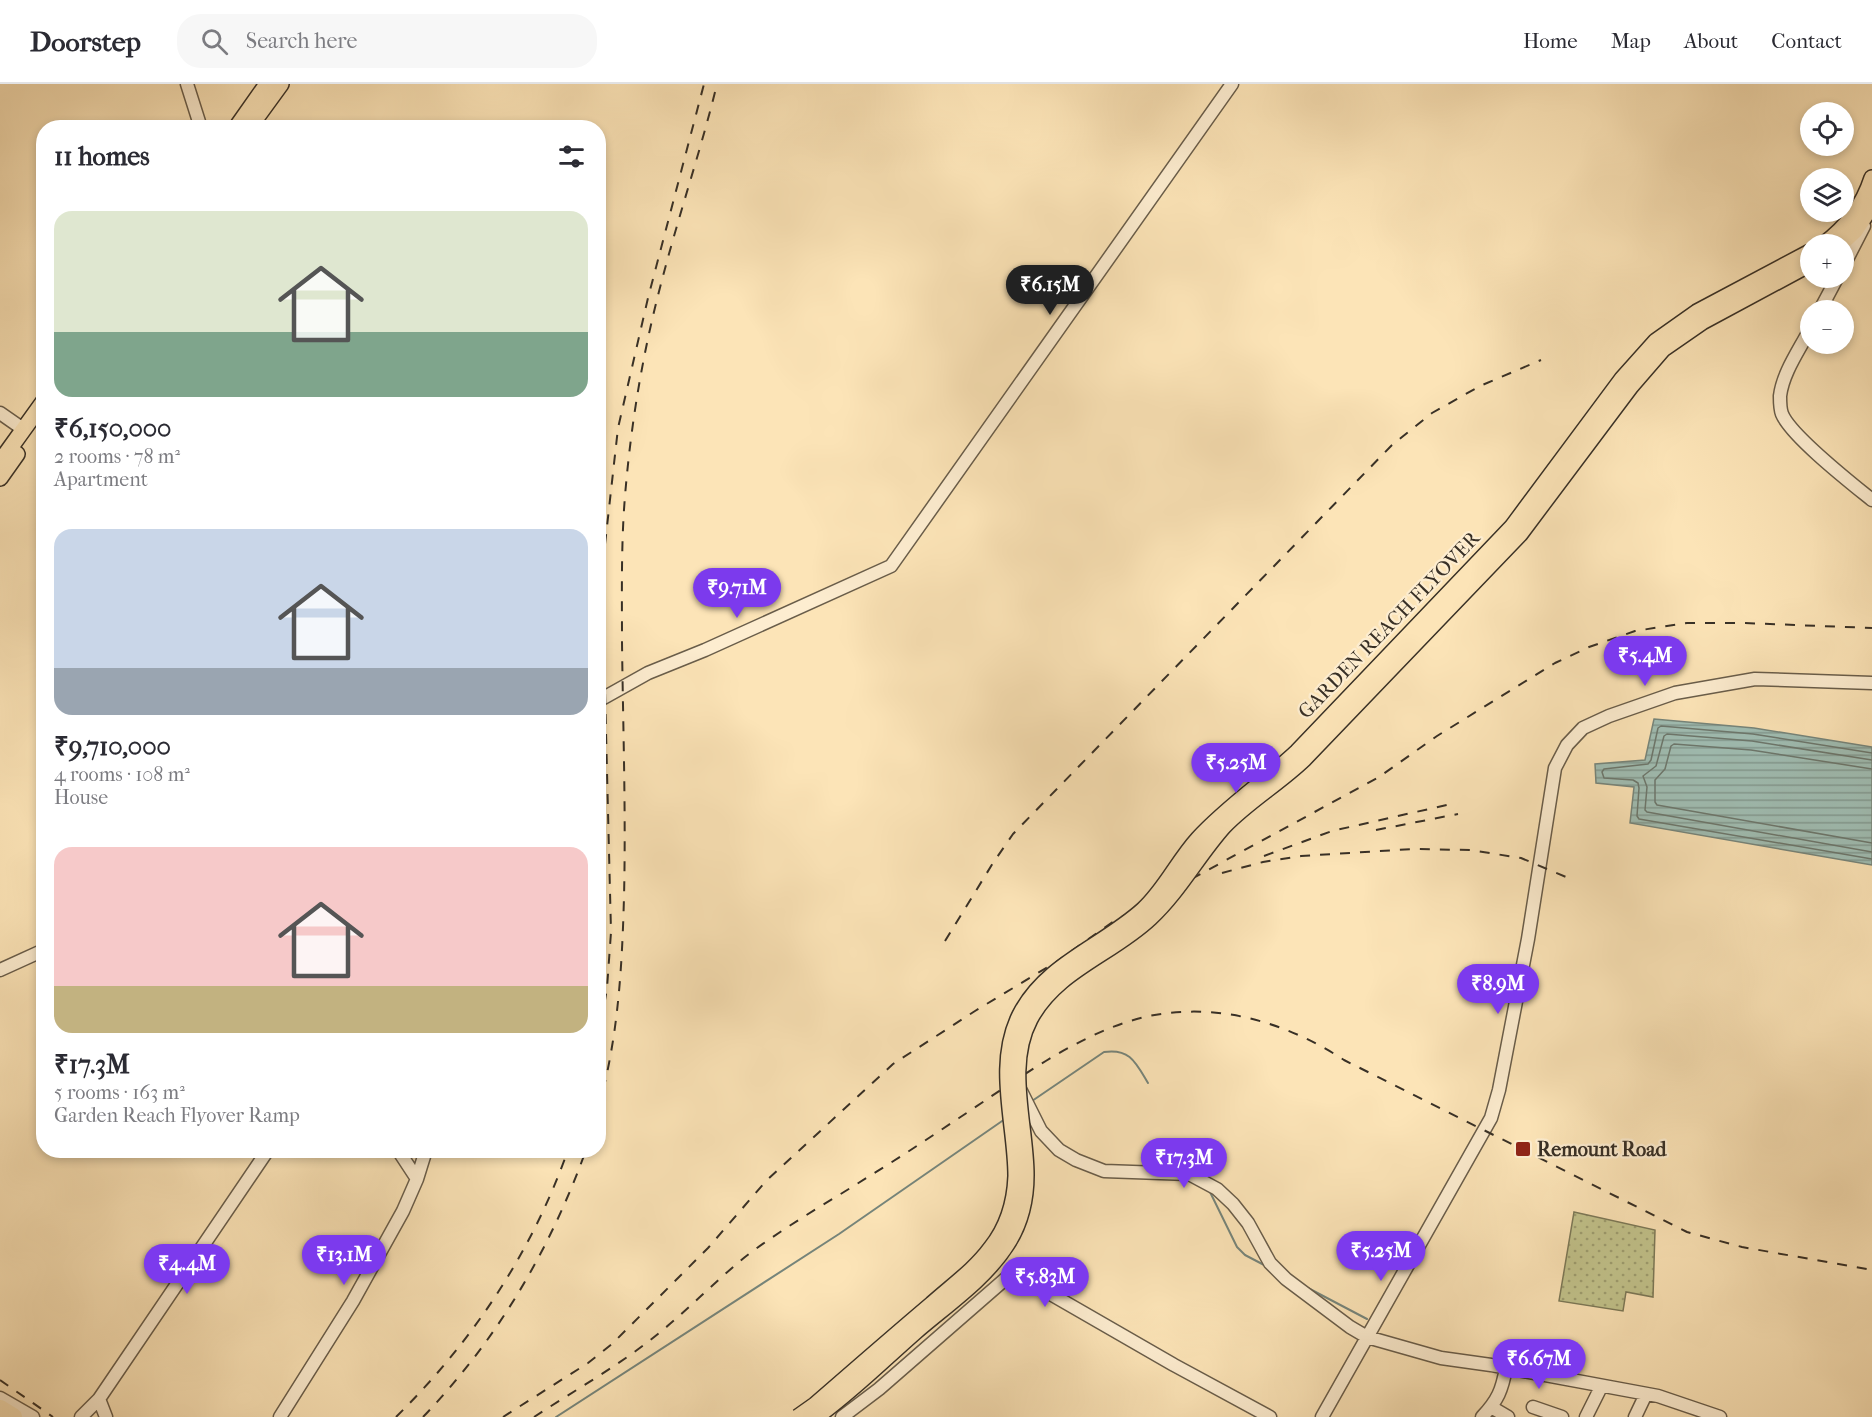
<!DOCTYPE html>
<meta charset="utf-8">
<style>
:root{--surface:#fff;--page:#f7f7f7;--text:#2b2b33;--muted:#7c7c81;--line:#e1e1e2;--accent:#7c3aed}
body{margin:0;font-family:"IM FELL French Canon",serif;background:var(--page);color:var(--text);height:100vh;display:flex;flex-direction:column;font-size:22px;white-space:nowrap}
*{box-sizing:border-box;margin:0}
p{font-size:20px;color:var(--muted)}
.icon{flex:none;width:33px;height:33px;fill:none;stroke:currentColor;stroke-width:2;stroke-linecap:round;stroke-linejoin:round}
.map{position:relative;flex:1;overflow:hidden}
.panel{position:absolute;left:36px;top:36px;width:570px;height:1038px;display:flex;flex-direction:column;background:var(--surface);border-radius:24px;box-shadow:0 3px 9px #0003}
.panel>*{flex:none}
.controls{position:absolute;left:1800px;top:18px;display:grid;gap:12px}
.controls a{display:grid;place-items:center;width:54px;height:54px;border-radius:50%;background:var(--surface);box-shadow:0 3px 9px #0003;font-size:30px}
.price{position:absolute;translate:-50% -51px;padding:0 14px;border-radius:21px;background:var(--accent);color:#fff;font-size:20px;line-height:39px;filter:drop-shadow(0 2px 3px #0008)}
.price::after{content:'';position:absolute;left:50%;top:36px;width:18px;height:14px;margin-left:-9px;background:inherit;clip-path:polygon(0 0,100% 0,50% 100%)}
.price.current{background:#222;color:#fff}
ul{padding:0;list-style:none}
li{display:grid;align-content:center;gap:12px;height:318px;padding:0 18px}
li span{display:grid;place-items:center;height:186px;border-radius:18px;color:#555}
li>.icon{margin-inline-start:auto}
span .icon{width:108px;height:108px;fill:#fffc;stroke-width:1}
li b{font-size:26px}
h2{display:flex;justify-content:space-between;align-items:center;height:72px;padding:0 18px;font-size:26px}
header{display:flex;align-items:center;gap:36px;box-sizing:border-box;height:84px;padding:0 30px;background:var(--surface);border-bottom:2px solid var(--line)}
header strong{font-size:28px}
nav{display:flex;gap:33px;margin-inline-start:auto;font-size:21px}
.search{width:420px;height:54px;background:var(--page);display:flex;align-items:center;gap:15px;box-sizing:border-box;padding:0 21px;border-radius:24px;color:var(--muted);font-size:22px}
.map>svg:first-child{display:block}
</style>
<header>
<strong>Doorstep</strong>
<div class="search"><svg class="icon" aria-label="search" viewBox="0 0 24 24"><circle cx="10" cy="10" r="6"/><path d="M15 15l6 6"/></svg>Search here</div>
<nav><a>Home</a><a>Map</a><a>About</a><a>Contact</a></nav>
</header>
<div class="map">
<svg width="1872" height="1333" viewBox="0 0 1872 1333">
<defs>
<pattern id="park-dots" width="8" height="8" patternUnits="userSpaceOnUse" patternTransform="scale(1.5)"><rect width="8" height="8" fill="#c2c38c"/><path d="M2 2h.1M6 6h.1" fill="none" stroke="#9f9f72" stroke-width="1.8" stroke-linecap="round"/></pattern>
<pattern id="water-rules" width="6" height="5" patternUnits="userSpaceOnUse" patternTransform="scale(1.5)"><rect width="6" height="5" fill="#a0beb4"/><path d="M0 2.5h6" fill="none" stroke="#839b92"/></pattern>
</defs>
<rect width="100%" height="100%" fill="#fce4b7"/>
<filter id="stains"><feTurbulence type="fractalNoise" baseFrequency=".00333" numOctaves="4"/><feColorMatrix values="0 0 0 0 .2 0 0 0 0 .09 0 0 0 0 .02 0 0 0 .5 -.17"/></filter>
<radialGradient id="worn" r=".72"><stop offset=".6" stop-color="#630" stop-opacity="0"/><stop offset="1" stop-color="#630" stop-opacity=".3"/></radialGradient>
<path fill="url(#park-dots)" stroke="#7d7a59" stroke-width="1.5" d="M1574,1128L1655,1146L1653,1213L1626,1208L1623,1227L1559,1217Z"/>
<path fill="url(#water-rules)" stroke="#76857b" stroke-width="1.5" d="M1654,635L1754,644L1872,663V781L1630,739L1634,703L1596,699L1595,680L1645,676Z"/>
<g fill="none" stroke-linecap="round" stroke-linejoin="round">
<path stroke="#6c776d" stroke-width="1.5" d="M1872,669L1753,650L1661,642L1658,644L1651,676L1648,680L1604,685L1602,688L1604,694L1633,696L1638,699L1639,704L1637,732L1639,735L1872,775
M1872,676L1752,657L1667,650L1664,652L1656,682L1643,692L1647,703L1645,726L1647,728L1872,768
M1872,685L1751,666L1674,660L1671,662L1665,685L1655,696V718L1657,721L1872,759"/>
<path stroke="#76857b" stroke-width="2" d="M1032,1017L1104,968C1130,964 1136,979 1148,999
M1184,1056L1202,1092
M1210,1108L1237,1163L1245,1171L1266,1182
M1308,1204L1367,1235
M556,1333L839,1150L1005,1035"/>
<defs>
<path id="minor" d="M187,0L201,44
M1844,181L1864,142
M1820,226L1837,194
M1810,245C1800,265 1783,288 1780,312C1780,317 1780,325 1782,330C1791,352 1851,399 1872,416
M0,329L23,345
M598,617L648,589L705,566L891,482L1232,0
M0,886L44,866
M1021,1007L1041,1047L1059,1066L1076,1076L1104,1087L1189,1090L1217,1105L1233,1120L1248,1139L1270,1179L1286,1195L1350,1243L1367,1253L1441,1274L1491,1281L1658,1312L1720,1333
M417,1095L426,1066
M0,1314L33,1333
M99,1315L106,1333
M1491,1323L1508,1333
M1533,1323L1562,1333
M81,1333L99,1315L268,1066
M280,1333L353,1217L403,1127L417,1095L398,1066
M842,1333L879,1305L1011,1190H1024L1042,1205L1174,1281L1270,1333
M1322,1333L1491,1034L1499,1006L1528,855L1555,684L1567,661L1583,644L1609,632L1675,609L1755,595L1872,599
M1482,1333C1498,1316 1502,1306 1506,1284
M1586,1333L1601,1303
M1635,1333L1646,1310"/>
<path id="major" d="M236,44L267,0
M249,44L281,0
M1824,160C1847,143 1863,122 1872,94
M1841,160L1855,147L1872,122
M0,378L44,317
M0,394L17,370"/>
<path id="highway" d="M0,1325L13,1333"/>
</defs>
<use href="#minor" stroke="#695d4a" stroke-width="15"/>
<use href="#major" stroke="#383026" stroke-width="18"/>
<use href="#highway" stroke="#383026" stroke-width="21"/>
<use href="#minor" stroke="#fdedd0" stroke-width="12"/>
<use href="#major" stroke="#fce4b7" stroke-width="15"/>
<use href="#highway" stroke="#fce4b7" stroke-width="18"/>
<path stroke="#383026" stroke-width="2" stroke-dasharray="10 10" stroke-linecap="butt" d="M1376,746L1458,730
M1264,772L1332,747L1451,720
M1222,789L1263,778L1301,772L1413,765L1470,766L1521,774L1566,793
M945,857L993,779L1013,750L1392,361L1432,329L1480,302L1541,276
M598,959L607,904L611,848L602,487L618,344L648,214L704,0
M598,1025C618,956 622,885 624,813C626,728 623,643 622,558C622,509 621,460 625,412C631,339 643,267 662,196C679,130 701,66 717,0
M0,1296L53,1333
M396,1333C473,1257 532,1168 568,1066
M423,1333C497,1256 550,1166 586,1066
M503,1333L588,1279L612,1260L708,1164L766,1097L893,980L975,927L1056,878L1114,837L1379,693L1437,652L1555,579L1589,563L1635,547L1687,539H1744L1872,544
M534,1333C572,1308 613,1285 649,1257C683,1231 712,1200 745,1173C784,1143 827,1119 868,1093C899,1074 929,1054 959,1034C1020,994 1095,936 1169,929C1231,922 1292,942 1344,976L1687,1148L1742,1163L1872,1186"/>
<defs>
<path id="major-bridge" d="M798,1333L815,1321C854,1287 893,1253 932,1220C952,1202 975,1186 991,1164C1007,1144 1015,1118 1016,1092C1016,1040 995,981 1020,931C1046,880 1102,863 1143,826C1165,806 1178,777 1198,755C1228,722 1265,698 1297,668L1512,443L1622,295L1656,257L1697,228L1810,168
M816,1333C851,1308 883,1276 915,1248C946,1221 985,1195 1007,1160C1020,1140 1026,1115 1026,1091C1026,1041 1005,982 1030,935C1056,886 1112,870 1150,834C1179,807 1198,771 1224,742C1248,717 1279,699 1304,675L1520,450L1631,302L1663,265L1702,238L1810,180"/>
</defs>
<use href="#major-bridge" stroke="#383026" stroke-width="18" stroke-linecap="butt"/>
<use href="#major-bridge" stroke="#fce4b7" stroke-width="15"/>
</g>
<rect fill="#8f2418" stroke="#fdedd0" stroke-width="2" x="1515" y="1057" width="16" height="16" rx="3"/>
<g text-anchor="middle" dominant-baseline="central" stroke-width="4.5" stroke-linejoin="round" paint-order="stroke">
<g font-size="20" fill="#383026" stroke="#fdedd0">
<text transform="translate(1389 541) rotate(-46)">GARDEN REACH FLYOVER</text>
</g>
<g font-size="20" font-weight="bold" fill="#383026" stroke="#fdedd0" text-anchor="start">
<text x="1537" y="1065">Remount Road</text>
</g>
</g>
<rect width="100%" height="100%" filter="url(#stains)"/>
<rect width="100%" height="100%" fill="url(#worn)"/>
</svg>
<div class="controls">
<a><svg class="icon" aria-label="locate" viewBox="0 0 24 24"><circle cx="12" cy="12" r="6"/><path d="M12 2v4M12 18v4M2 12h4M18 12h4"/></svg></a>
<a><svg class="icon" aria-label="layers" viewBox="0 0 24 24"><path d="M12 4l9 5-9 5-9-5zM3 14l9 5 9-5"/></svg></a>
<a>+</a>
<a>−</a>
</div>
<b class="price current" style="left:1050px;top:232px">₹6.15M</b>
<b class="price" style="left:737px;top:535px">₹9.71M</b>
<b class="price" style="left:1645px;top:603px">₹5.4M</b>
<b class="price" style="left:1236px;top:710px">₹5.25M</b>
<b class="price" style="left:1498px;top:931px">₹8.9M</b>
<b class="price" style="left:1184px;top:1105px">₹17.3M</b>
<b class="price" style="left:1381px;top:1198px">₹5.25M</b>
<b class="price" style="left:344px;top:1202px">₹13.1M</b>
<b class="price" style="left:187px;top:1211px">₹4.4M</b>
<b class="price" style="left:1045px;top:1224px">₹5.83M</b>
<b class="price" style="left:1539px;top:1306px">₹6.67M</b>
<section class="panel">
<h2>11 homes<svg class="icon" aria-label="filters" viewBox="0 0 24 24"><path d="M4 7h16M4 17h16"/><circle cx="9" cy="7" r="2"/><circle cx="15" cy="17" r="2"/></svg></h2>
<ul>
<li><span style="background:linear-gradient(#dfe7d0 65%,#7fa58c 0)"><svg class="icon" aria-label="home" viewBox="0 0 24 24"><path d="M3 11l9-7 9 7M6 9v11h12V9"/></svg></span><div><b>₹6,150,000</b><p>2 rooms · 78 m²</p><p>Apartment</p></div></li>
<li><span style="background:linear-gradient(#c9d6e8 75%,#9aa5b1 0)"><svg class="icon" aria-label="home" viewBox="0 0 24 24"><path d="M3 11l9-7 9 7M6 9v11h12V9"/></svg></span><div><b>₹9,710,000</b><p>4 rooms · 108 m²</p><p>House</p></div></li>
<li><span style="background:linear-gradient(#f6c9c9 75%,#c2b280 0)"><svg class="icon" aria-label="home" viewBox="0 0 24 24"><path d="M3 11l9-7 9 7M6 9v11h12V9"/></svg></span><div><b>₹17.3M</b><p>5 rooms · 163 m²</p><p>Garden Reach Flyover Ramp</p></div></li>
</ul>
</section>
</div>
